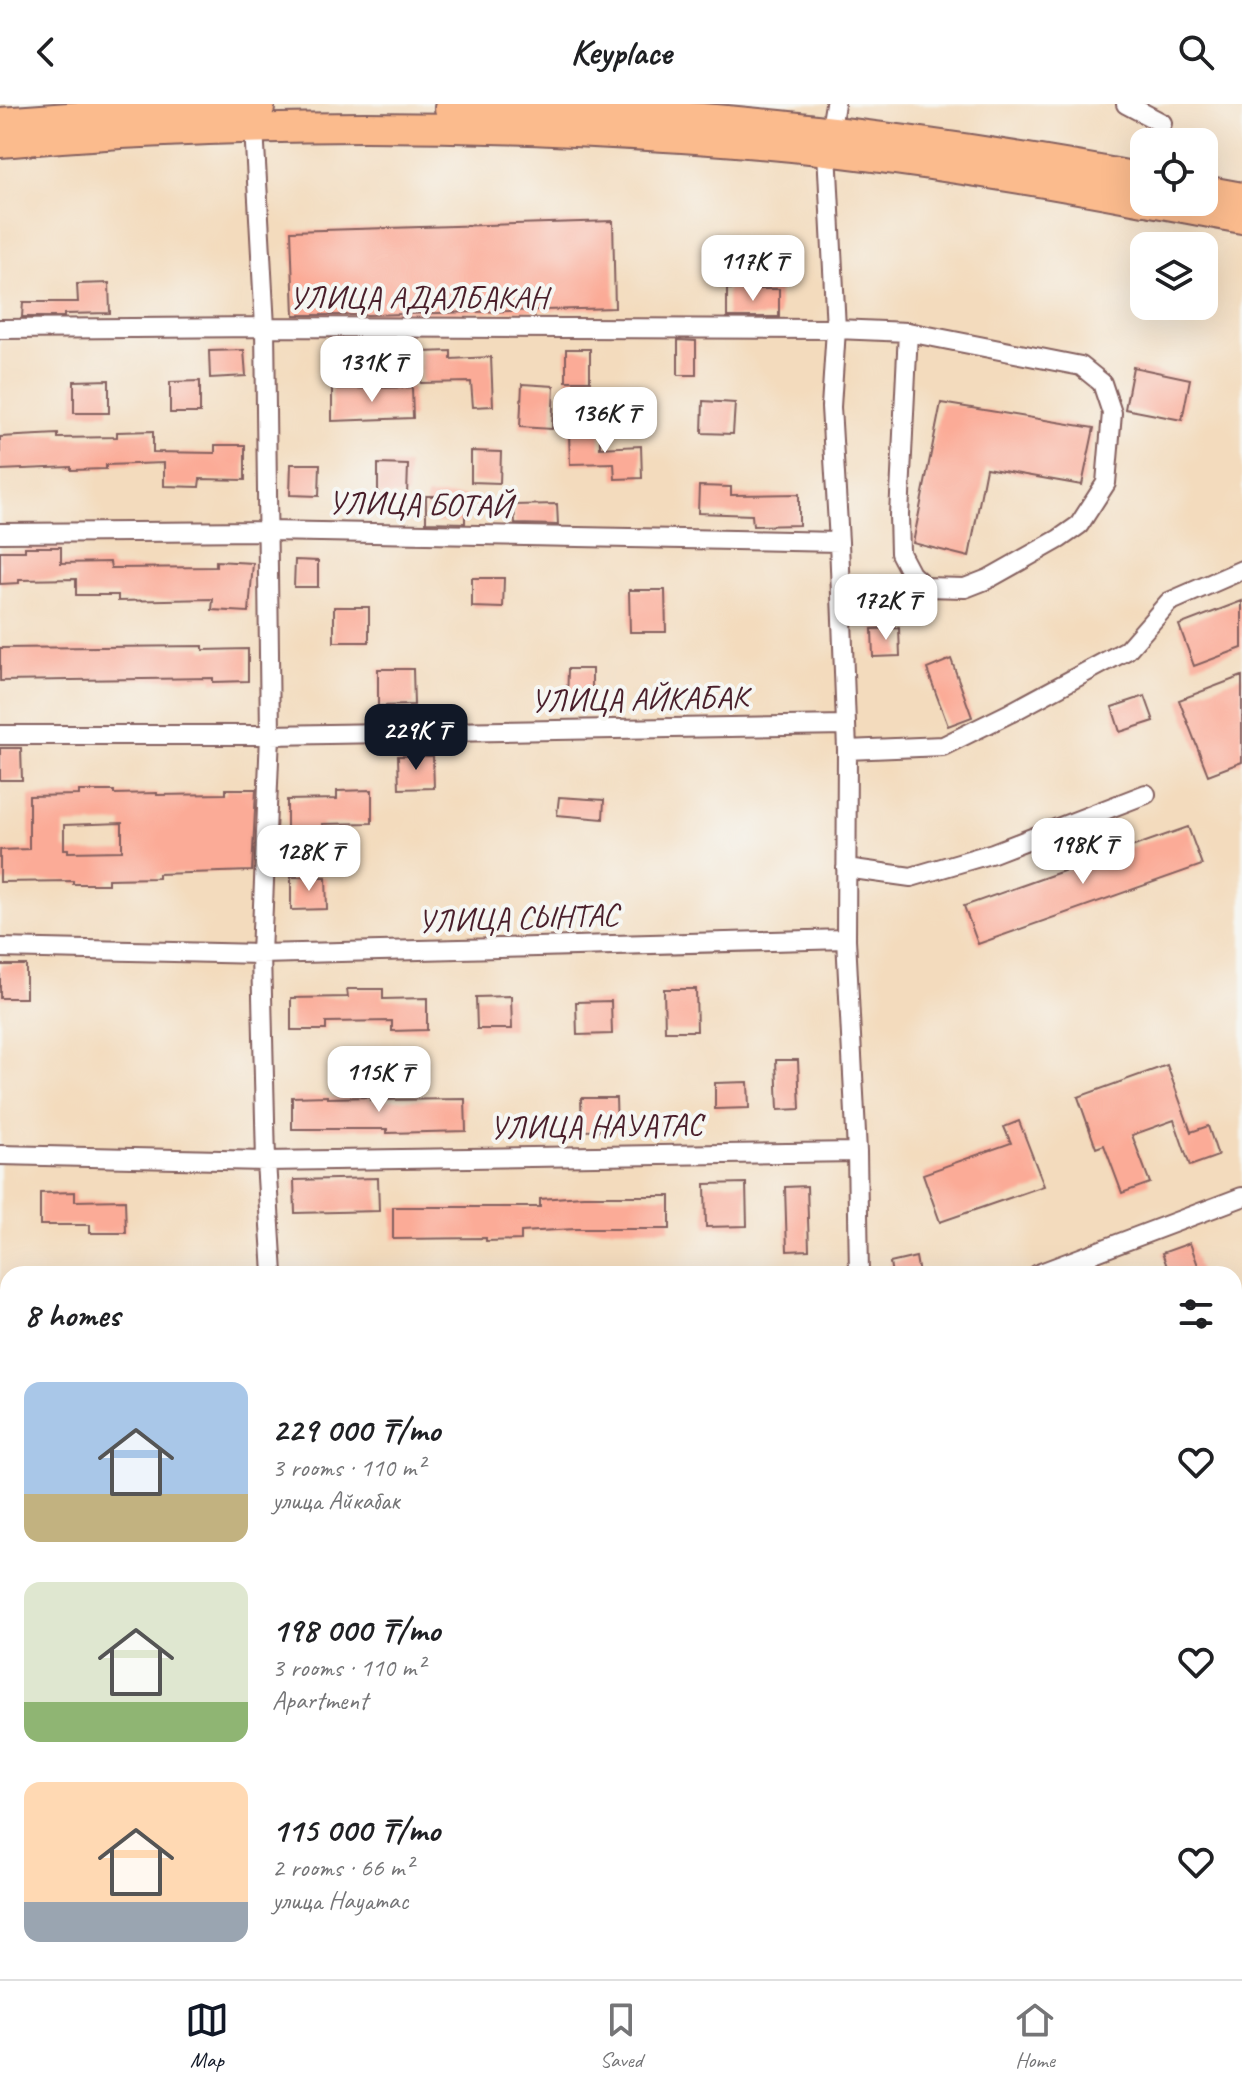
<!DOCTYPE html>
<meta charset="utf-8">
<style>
:root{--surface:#fff;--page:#f6f6f6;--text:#202124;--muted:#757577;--line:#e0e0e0;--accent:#111827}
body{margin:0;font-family:Caveat,sans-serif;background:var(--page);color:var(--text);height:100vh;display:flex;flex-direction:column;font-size:30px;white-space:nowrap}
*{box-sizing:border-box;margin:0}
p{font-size:26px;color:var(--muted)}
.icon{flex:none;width:44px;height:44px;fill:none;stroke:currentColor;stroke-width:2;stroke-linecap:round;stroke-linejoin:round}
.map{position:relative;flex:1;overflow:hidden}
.drawer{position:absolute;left:0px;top:1162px;width:1242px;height:714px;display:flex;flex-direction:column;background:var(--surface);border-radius:24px 24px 0 0;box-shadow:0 8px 32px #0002}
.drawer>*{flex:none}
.controls{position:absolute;left:1130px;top:24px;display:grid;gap:16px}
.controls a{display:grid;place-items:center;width:88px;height:88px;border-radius:16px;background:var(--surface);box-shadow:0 8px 32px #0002;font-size:40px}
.price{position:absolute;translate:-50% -68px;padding:0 18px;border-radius:16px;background:#fff;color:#222;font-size:26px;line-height:52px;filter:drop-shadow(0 2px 4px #0008)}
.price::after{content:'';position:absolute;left:50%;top:48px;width:24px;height:18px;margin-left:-12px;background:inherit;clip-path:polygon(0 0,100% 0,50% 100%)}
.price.on{background:var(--accent);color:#fff}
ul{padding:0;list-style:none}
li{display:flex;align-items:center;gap:24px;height:200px;padding:0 24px}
li span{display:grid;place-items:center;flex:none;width:224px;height:160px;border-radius:16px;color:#555}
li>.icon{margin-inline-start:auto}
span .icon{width:96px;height:96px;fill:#fffc;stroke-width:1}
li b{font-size:34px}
h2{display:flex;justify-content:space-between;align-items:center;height:96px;padding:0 24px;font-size:34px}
header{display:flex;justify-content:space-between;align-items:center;height:104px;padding:0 24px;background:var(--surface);font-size:36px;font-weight:700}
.tab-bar{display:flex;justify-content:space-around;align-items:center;height:112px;border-top:2px solid var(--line);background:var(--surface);font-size:22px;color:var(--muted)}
.tab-bar a{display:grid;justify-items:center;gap:4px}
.tab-bar .on{color:var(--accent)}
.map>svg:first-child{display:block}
</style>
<header><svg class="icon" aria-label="back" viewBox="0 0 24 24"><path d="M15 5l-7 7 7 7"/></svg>Keyplace<svg class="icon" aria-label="search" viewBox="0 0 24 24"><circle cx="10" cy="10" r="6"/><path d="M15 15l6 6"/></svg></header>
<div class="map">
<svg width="1242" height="1875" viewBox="0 0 1242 1875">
<rect width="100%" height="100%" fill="#f6f6f2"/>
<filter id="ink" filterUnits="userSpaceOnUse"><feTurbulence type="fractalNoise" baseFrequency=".0125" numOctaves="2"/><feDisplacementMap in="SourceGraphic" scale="16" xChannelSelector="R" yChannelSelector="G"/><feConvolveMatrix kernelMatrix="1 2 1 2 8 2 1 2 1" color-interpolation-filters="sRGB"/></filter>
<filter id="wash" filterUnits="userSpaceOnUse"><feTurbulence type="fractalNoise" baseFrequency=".006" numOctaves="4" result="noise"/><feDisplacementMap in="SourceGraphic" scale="32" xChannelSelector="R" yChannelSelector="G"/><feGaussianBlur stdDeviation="1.8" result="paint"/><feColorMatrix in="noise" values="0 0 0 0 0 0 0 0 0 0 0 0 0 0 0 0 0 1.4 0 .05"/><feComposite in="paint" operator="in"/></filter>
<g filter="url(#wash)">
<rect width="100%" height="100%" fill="#f3dbbd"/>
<g id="blocks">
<path fill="#fbab97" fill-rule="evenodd" d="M613,117L615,204L368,211H294L291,127Z
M109,179L110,209L64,210V213H22L23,198H78L77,180Z
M727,185H779V213H727Z
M678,236L696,237V271H678Z
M566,245H590V277H566Z
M244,246L246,272L210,274L209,247Z
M451,247V255L491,253L493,302L473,303L471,278L421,279V248Z
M1133,263L1190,275L1182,316L1125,305Z
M109,276V309H74V277Z
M200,277V309H170V278Z
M522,280L554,282L552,325L520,323Z
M412,283L413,314L332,317V285Z
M703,297L735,299L733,330L702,329Z
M941,299L1094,324L1082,381L986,364L969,453L913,439Z
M153,327V348L215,349V341H245V376L200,375L199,383L164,382V359L106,361V365L71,366V363L0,366V333L58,330V334L117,333V328Z
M569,328H600V344L641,342L642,374L615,375L614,359L570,360Z
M471,347L501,348L500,379L471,378Z
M291,360H320L319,392L290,391Z
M378,360L408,361L407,392L378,391Z
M699,382L731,383V391L799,390V421L753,422L752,411L698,409Z
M426,392H465V419L426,418Z
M557,400L558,421L515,420L514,401Z
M25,443H61V459L110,458L111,464L216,463V457L253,459L249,508L212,506L213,495L118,497V491H76V475L19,476V479L0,480V447H25Z
M295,456L318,457V483H294Z
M472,474H504L503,504L472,503Z
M629,486H665L666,528H630Z
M1242,497V544L1194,562L1179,521Z
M334,503H369V538H334Z
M899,524L900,552L873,553L872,525Z
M203,542V546L248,545V577L213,578V574L0,577V544Z
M951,555L972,613L948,622L927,565Z
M378,565H413L414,601L378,602Z
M568,565H592V602L567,601Z
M1242,572V658L1208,671L1179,596Z
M1145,592L1154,617L1120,628L1112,603Z
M0,644H21L22,676H0Z
M398,652H433L434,684L399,685Z
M226,685H256L252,767L158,770V774L108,775V780H73V777L0,778V746L29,745V692L79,691V687H114V690L157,689V691L226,690ZM122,719V747L68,748V745H64V721Z
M372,686V719L322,720L323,728H287V696L337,695V687Z
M559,693L604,696L603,715L557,711Z
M1188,723L1202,761L978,840L964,802Z
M291,773H326L327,805L291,806Z
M0,861H26V894H0Z
M347,885H383V895L427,894V926L392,927V917L326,918V926H291V894L348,893Z
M664,885H696L697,927H665Z
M511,892L512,925H477L476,893Z
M611,897L612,930L577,931L576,898Z
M776,956H798L800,1005L778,1006Z
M1167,961L1191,1028L1208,1022L1218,1052L1190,1062L1174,1016L1132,1031L1150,1079L1122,1089L1104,1041L1096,1044L1078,993Z
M748,978L749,1004L715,1005V979Z
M327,992V994L371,993V996L465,995L466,1027L387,1029V1025H292V993Z
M581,994H616L617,1026L582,1027Z
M1019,1017L1044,1082L940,1118L923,1070L1011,1039L1004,1023Z
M378,1074L379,1107L295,1109L294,1076Z
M746,1079L747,1122L706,1123L705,1080Z
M807,1082L809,1146L787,1147L785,1083Z
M75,1088V1097L125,1096L126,1129H90V1121H40V1089Z
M583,1092H670V1125H576L521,1128V1136L486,1137V1134L393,1135V1103H540V1095Z
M1190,1139L1201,1170H1170L1162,1149Z
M916,1153L919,1170H892L890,1159Z"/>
</g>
</g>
<g filter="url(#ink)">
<use href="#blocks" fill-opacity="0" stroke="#85615e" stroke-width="2"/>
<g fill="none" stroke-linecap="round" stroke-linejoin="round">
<defs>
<path id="street" d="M835,0L827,47L836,225L831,303L839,438L847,646L846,835L857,1048L859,1170
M1126,0L1162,19
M254,23L265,223L270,631L261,850L266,1057L273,1170
M0,225L265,223L836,225L908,228L1081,262L1102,279L1112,309L1106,379L1079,421L1059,435L988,475L965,484L925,483L911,470L900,449L899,411L908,228
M0,429L268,427L839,438
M0,631H270L846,621
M847,646L943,642L1010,609L1127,546L1169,498L1242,466
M846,764L911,773L993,749L1146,690
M0,844L261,850L846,835
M0,1051L266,1057L857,1048
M1038,1170L1242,1093
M1234,1225L1242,1222
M0,1252H8
M1234,1295L1242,1292
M0,1454H8
M1234,1518L1242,1515
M0,1658H8
M1234,1733L1242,1732
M323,1868L327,1875
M647,1868L670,1875
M63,1875L80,1868
M796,1875L798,1868"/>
<path id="primary" d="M449,4C683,3 915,32 1144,74
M0,18L151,7L260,4
M0,39C191,22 383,19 574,28C659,32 743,37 827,47C934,60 1039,77 1144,97
M1204,86L1242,93
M1151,98L1242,115"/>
</defs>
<use href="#street" stroke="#85615e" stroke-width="22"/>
<use href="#primary" stroke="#85615e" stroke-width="32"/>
<use href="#street" stroke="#fff" stroke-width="18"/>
<use href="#primary" stroke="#fbbb8d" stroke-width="28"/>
</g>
</g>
<g text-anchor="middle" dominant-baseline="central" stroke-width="8" stroke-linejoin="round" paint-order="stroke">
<g font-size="32" fill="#4a1f2b" stroke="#f6f6f2">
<text x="418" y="193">УЛИЦА АДАЛБАКАН</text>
<text transform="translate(420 400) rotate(1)">УЛИЦА БОТАЙ</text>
<text transform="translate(639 595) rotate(-1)">УЛИЦА АЙКАБАК</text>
<text transform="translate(518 814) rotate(-2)">УЛИЦА СЫНТАС</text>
<text transform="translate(596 1022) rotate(-1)">УЛИЦА НАУАТАС</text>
</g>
</g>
</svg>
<div class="controls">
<a><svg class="icon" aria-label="locate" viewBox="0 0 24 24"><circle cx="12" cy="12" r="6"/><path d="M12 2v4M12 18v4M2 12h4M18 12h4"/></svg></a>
<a><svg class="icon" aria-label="layers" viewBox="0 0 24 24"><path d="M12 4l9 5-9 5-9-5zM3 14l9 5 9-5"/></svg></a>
</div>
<b class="price" style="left:753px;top:199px">117K ₸</b>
<b class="price" style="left:372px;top:300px">131K ₸</b>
<b class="price" style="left:605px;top:351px">136K ₸</b>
<b class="price" style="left:886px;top:538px">172K ₸</b>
<b class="price on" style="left:416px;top:668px">229K ₸</b>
<b class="price" style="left:1083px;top:782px">198K ₸</b>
<b class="price" style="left:309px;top:789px">128K ₸</b>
<b class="price" style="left:379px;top:1010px">115K ₸</b>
<section class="drawer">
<h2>8 homes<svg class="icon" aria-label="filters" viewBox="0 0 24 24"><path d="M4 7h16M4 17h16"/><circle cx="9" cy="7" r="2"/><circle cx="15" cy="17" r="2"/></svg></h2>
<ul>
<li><span style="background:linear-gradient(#a9c7e8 70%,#c2b280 0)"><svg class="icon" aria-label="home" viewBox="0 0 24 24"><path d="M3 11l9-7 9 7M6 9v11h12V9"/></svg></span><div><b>229 000 ₸/mo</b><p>3 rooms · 110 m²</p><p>улица Айкабак</p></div><svg class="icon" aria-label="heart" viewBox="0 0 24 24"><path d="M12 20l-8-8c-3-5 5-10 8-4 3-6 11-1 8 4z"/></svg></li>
<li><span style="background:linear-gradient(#dfe7d0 75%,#8fb573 0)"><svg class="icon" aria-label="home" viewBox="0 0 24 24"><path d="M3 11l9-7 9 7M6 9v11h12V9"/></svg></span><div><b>198 000 ₸/mo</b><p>3 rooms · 110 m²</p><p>Apartment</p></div><svg class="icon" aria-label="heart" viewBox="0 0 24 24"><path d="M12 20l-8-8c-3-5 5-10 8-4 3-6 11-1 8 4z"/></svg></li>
<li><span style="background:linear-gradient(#ffd9b3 75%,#9aa5b1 0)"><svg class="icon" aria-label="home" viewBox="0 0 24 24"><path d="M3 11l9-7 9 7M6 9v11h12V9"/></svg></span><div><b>115 000 ₸/mo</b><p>2 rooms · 66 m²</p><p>улица Науатас</p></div><svg class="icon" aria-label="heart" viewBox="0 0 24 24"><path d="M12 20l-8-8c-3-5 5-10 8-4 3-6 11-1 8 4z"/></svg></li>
</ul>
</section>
</div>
<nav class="tab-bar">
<a class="on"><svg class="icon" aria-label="map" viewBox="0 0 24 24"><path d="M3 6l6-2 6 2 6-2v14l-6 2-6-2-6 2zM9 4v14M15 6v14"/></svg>Map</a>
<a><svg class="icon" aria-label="saved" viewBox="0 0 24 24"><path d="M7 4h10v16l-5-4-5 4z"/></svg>Saved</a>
<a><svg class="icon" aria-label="home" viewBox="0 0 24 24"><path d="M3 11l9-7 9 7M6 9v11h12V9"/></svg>Home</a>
</nav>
